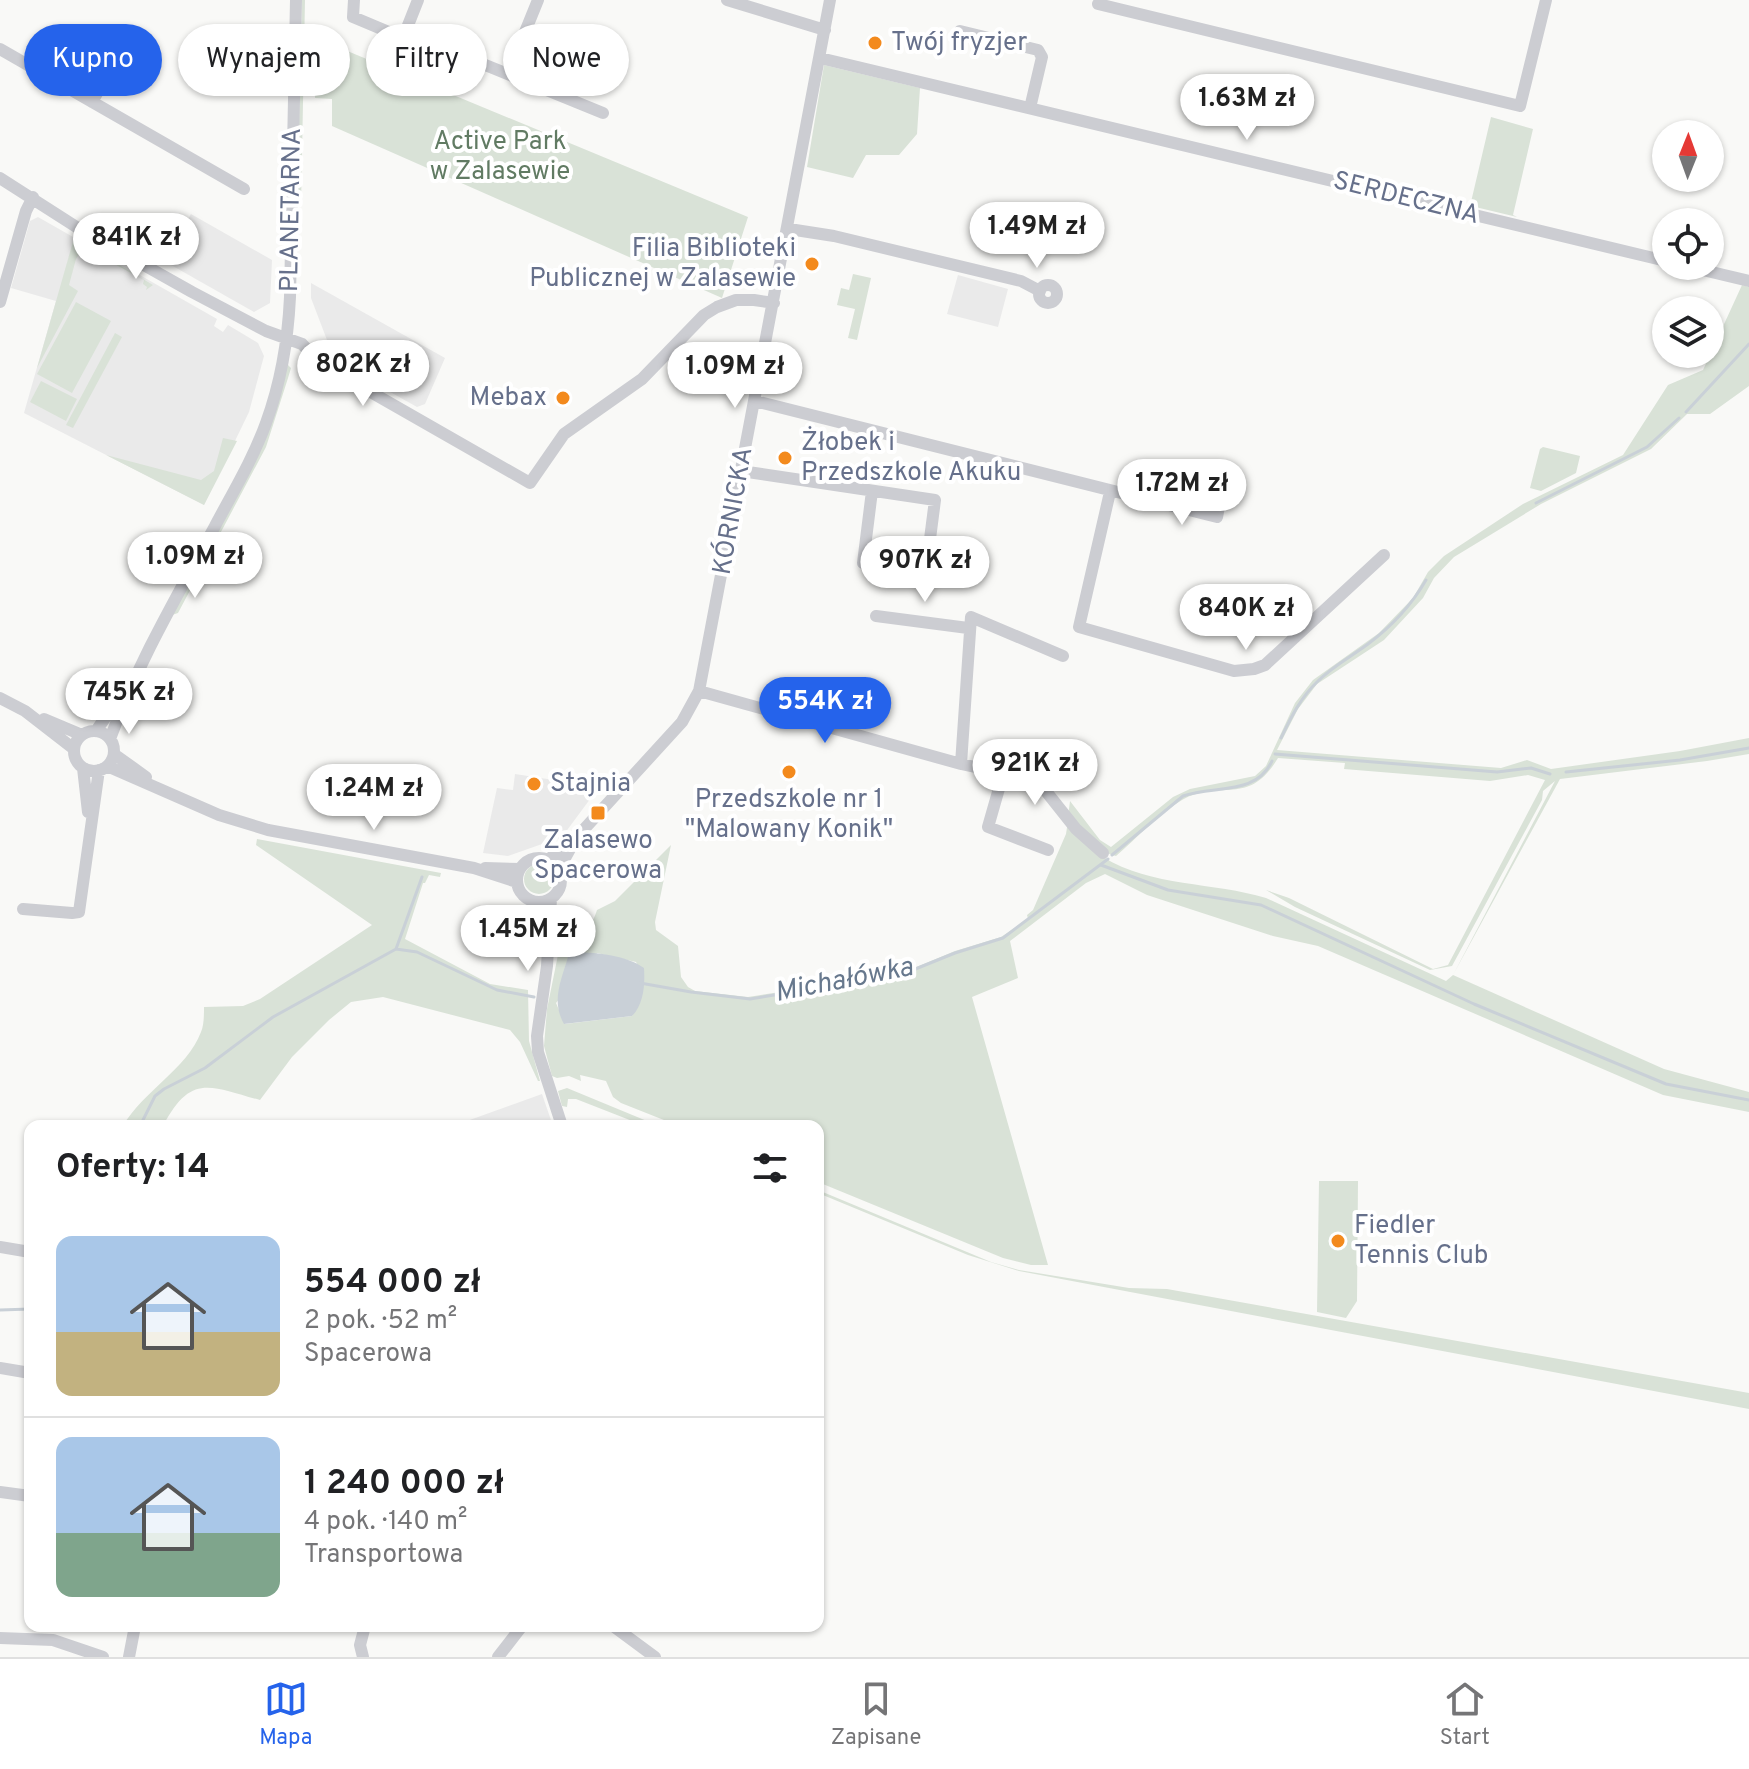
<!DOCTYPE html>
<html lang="pl">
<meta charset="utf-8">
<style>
:root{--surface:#fff;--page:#f2f2f2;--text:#202124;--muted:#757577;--line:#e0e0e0;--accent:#2563eb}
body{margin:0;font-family:Overpass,sans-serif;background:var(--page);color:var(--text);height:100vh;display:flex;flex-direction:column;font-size:30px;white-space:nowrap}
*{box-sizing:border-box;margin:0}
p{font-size:26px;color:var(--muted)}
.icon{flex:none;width:44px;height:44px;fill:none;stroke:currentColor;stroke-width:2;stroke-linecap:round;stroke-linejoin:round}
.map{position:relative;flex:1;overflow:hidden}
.panel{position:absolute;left:24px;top:1120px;width:800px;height:512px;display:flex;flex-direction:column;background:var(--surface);border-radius:16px;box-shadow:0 2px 6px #0004}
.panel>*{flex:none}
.hud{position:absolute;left:24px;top:24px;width:800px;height:72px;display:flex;gap:16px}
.needle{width:52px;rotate:1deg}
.controls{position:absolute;left:1652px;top:120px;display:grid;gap:16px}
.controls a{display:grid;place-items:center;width:72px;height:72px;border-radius:50%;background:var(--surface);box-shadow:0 2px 6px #0004;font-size:40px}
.price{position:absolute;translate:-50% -68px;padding:0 18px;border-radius:28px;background:#fff;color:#222;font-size:26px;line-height:52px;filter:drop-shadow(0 2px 4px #0008)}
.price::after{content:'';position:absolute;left:50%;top:48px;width:24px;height:18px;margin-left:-12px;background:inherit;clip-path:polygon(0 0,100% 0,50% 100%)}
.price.selected{background:var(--accent);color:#fff}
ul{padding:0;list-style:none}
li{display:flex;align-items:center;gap:24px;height:200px;padding:0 32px}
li+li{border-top:2px solid var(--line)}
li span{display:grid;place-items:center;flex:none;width:224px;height:160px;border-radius:16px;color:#555}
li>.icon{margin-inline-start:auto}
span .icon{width:96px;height:96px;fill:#fffc;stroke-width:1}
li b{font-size:34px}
h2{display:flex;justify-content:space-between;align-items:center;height:96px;padding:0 32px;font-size:34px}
.pill{padding:0 28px;border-radius:36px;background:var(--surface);box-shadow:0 2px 6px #0004;font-size:28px;line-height:72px}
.pill.selected{background:var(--accent);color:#fff}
.dock{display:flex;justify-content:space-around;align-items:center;height:112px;border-top:2px solid var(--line);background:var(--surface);font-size:22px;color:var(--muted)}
.dock a{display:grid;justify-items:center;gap:4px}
.dock .selected{color:var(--accent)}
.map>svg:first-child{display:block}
</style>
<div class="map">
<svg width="1749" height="1657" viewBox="0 0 1749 1657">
<rect width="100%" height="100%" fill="#f9f9f7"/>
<path fill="#eaeaea" d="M191,214L272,260L270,303L254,312L164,261Z
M38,217L217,319L214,326L223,332L228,325L258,343L264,356L249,412L204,505L24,413L56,301L11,288L30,221Z
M958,275L1008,289L998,327L947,314Z
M311,283L445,358L425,404L417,407L335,361L311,298Z
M515,774L599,787L562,837L508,856L483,853L497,788L513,790Z
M542,1094L553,1126H453Z"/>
<path fill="#d9e2d7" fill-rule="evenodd" d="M302,0H305L301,205L297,207Z
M316,38L748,217L722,298L332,126V99L315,98Z
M824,65L920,88L917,134L899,155H866L853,178L807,167Z
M1491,117L1533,129L1513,215L1517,217L1467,205L1468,202H1471Z
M74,238L153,285L146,290L147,287L143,284L144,280L83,247L76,259L69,285L78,291L37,368Z
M853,274L871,278L857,340L848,338L855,309L837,305L841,288L849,290Z
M1742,285L1749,287V386L1710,414H1687L1651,449L1541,504L1454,557L1434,578L1423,598L1384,640L1317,684L1298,709L1277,750L1501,768L1527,760L1551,769L1680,751L1749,738V754L1707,761L1560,779L1453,975L1664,1069L1749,1092V1112L1663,1095L1318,946L1273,936L1147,895L1105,874L1086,883L1010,941L1018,978L972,997L1048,1265H1031L1003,1258L818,1182V1126H679L621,1103L613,1097L606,1081L580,1075L581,1081L569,1076L557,1078L552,1076L544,1046L547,1009L560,945C582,940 590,931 597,910L615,901L671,845L655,922L656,930L678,946L681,977L688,987L695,991L748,997L902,973L955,951L1001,937L1028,919L1027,915L1033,910L1066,834L1068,821C1079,833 1090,848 1103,857C1151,887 1214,882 1266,898L1446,981L1453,975L1555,781L1543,791L1542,800L1452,966L1430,970L1295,907L1266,890L1289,898L1433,969L1448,965L1545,780L1528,775L1490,781L1344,769L1345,763L1278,758C1248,808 1222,778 1182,800C1158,814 1137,838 1116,856C1097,852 1081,830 1068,817L1070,801L1100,840L1111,847L1173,797L1190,789L1255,776L1266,766L1295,703L1313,680L1379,633L1413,598L1428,572L1444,556L1523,504L1623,455L1668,385L1703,370ZM597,953L636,962C647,983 644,996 632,1016L565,1024L556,1003Z
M76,302L111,321L72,393L37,374Z
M115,333L122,337L73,428L66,425Z
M288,365L291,368L288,378L266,447L178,613L172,615L230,509Z
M41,381L77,399L66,421L30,402Z
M223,438L237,441L204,505L106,455L201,480L214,471Z
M1543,447L1580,456L1576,473L1541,491L1530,488L1540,449Z
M257,839L441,873L440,877L429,875L425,883H423L405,939L490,984L528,990L529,1041L540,1081H538L520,1042L510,1030L383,997L351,1002L329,1020L292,1057L260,1100C211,1087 191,1072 163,1126H123C143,1091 187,1069 201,1032C204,1025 204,1015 204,1007L243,1006L260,999L372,925L256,845Z
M524 879a15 15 0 1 1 30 0a15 15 0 1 1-30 0Z
M567,1088L659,1126H645L576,1099H568L567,1107L562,1106L558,1091Z
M1319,1181H1358L1357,1301L1346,1318L1317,1312Z
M818,1190L991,1262L1019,1270L1129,1288L1167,1289L1749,1393V1409L1019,1271L968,1255L818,1193Z"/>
<path fill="#c9d0d7" d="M577,952C598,953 626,955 644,968C645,984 644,1004 632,1016L564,1024C551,1001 561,981 568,957Z"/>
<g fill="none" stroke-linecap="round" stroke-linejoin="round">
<path stroke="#c9d0d7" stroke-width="3" d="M1686,412L1749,344
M1536,503L1647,447L1679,418
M1281,738C1291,717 1301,697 1318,681C1333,666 1352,656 1368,644C1392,626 1411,606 1426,580
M1275,754L1497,772L1531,768L1550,774
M1566,772L1680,760L1749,748
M1112,855L1183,796C1214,785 1256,796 1272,761
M1101,865L1168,890L1261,905L1474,1004L1666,1084L1749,1100
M396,949L422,877
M640,983L691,992L750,999L903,974L955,953L1003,938L1108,859
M140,1126L155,1096L164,1089L205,1068L273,1017L396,949L417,952L497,990L534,997
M0,1310L30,1309"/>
<path stroke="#cccdd2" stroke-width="12" d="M354,0L353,17L403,38L418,0
M727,0L825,30
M1098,4L1520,106L1546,0
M960,31L1038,50L1042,57L1030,108
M0,49L244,189
M820,58L1666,261
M473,60L603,113
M508,74L538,0
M92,102L112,67
M0,178L78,228L192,292L266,331L302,344L320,363L530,483L564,434L642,379L704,315L717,307L736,300H754L774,303
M789,229L834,236L1021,281L1040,291
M1686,266L1749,281
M1039 294a9 9 0 1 1 18 0a9 9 0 1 1-18 0Z
M0,302L26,211L33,197
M755,401L1217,517L1225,476
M741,471L935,500L926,570
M1110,492L1079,627L1234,671L1254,669L1265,665L1384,555
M863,563L872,491
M876,616L968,628
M699,691L961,764L1037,780L1076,829L1103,853
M0,698L25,711L74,749
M44,719L82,735
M96,731L121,695
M74 751a20 20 0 1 1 40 0a20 20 0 1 1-40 0Z
M110,739C137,664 177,596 215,526C233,492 253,459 266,423C281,382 288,340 290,297L296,0
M114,754L146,777
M961,764L971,617L1063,656
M107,766L219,815L268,830L474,868L517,882
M83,768L88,812
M1004,771L988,827L1048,850
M517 880a22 22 0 1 1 44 0a22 22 0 1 1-44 0Z
M549,859L576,838L682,722L699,691L830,0
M485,868L520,869
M559,869L576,838
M551,899L547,966L537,1036L538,1052L562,1126
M536,902L547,938
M23,909L72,913L79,912L99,770
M0,1247L30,1252
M0,1368L30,1373
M0,1492L30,1496
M613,1626L655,1657
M0,1638L53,1640L103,1657
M129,1657L135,1626
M363,1657L360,1645L365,1626
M498,1657L522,1626"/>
</g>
<g fill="#f38a1d" stroke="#fff" stroke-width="3">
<circle cx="875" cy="43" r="8"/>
<circle cx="812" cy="264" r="8"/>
<circle cx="563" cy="398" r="8"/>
<circle cx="785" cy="458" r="8"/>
<circle cx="789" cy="772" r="8"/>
<circle cx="534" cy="784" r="8"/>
<rect x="590" y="805" width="16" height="16" rx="4"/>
<circle cx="1338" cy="1241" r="8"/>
</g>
<g text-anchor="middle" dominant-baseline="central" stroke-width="8" stroke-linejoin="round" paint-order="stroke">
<g font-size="26" fill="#66708b" stroke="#fff" text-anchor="start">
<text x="891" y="43">Twój fryzjer</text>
<text x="796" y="249" text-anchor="end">Filia Biblioteki<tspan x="796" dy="30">Publicznej w Zalasewie</tspan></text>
<text x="547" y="398" text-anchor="end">Mebax</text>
<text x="801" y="443">Żłobek i<tspan x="801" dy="30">Przedszkole Akuku</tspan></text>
<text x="550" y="784">Stajnia</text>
<text x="789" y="800" text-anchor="middle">Przedszkole nr 1<tspan x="789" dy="30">"Malowany Konik"</tspan></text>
<text x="598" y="841" text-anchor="middle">Zalasewo<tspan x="598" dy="30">Spacerowa</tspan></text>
<text x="1354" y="1226">Fiedler<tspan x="1354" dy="30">Tennis Club</tspan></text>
</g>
<g font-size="26" fill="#617b63" stroke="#fff">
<text x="500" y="142">Active Park<tspan x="500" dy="30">w Zalasewie</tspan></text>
</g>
<g font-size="26" fill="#66708b" stroke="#fff">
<text transform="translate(1406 199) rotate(14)">SERDECZNA</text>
<text transform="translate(292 210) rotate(-89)">PLANETARNA</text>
<text transform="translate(734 511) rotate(-80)">KÓRNICKA</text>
</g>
<g font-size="28" font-style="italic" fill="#67788d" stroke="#fff">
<text transform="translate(844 981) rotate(-11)">Michałówka</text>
</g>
</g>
</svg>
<div class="controls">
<a><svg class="needle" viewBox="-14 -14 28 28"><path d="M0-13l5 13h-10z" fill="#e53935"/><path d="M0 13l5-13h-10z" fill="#757577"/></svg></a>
<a><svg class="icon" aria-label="locate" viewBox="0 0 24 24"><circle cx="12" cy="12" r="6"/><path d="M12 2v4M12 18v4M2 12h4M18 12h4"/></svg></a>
<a><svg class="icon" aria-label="layers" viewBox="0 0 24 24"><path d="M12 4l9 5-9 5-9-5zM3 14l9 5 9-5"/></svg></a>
</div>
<b class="price" style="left:1247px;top:142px">1.63M zł</b>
<b class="price" style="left:1037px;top:270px">1.49M zł</b>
<b class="price" style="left:136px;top:281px">841K zł</b>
<b class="price" style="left:363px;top:408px">802K zł</b>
<b class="price" style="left:735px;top:410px">1.09M zł</b>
<b class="price" style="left:1182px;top:527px">1.72M zł</b>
<b class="price" style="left:195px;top:600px">1.09M zł</b>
<b class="price" style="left:925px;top:604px">907K zł</b>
<b class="price" style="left:1246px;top:652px">840K zł</b>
<b class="price" style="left:129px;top:736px">745K zł</b>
<b class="price selected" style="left:825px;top:745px">554K zł</b>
<b class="price" style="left:1035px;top:807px">921K zł</b>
<b class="price" style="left:374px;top:832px">1.24M zł</b>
<b class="price" style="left:528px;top:973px">1.45M zł</b>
<div class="hud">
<a class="pill selected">Kupno</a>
<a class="pill">Wynajem</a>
<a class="pill">Filtry</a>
<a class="pill">Nowe</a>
</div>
<section class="panel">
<h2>Oferty: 14<svg class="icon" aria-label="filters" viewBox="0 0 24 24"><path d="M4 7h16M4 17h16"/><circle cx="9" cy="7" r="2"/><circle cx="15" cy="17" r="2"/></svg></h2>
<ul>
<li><span style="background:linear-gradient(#a9c7e8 60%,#c2b280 0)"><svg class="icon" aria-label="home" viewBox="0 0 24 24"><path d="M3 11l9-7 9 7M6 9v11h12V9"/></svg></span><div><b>554 000 zł</b><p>2 pok. · 52 m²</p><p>Spacerowa</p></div></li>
<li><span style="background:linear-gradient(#a9c7e8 60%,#7fa58c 0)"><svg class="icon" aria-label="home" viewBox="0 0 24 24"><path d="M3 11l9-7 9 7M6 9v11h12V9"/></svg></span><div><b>1 240 000 zł</b><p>4 pok. · 140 m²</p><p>Transportowa</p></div></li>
</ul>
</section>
</div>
<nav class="dock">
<a class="selected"><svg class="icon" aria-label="map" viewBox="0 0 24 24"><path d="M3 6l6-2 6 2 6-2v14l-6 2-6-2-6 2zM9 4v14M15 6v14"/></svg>Mapa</a>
<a><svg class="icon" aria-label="saved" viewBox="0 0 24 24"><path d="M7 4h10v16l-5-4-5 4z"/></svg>Zapisane</a>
<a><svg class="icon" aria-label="home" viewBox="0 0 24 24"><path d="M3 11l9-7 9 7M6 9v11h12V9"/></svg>Start</a>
</nav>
